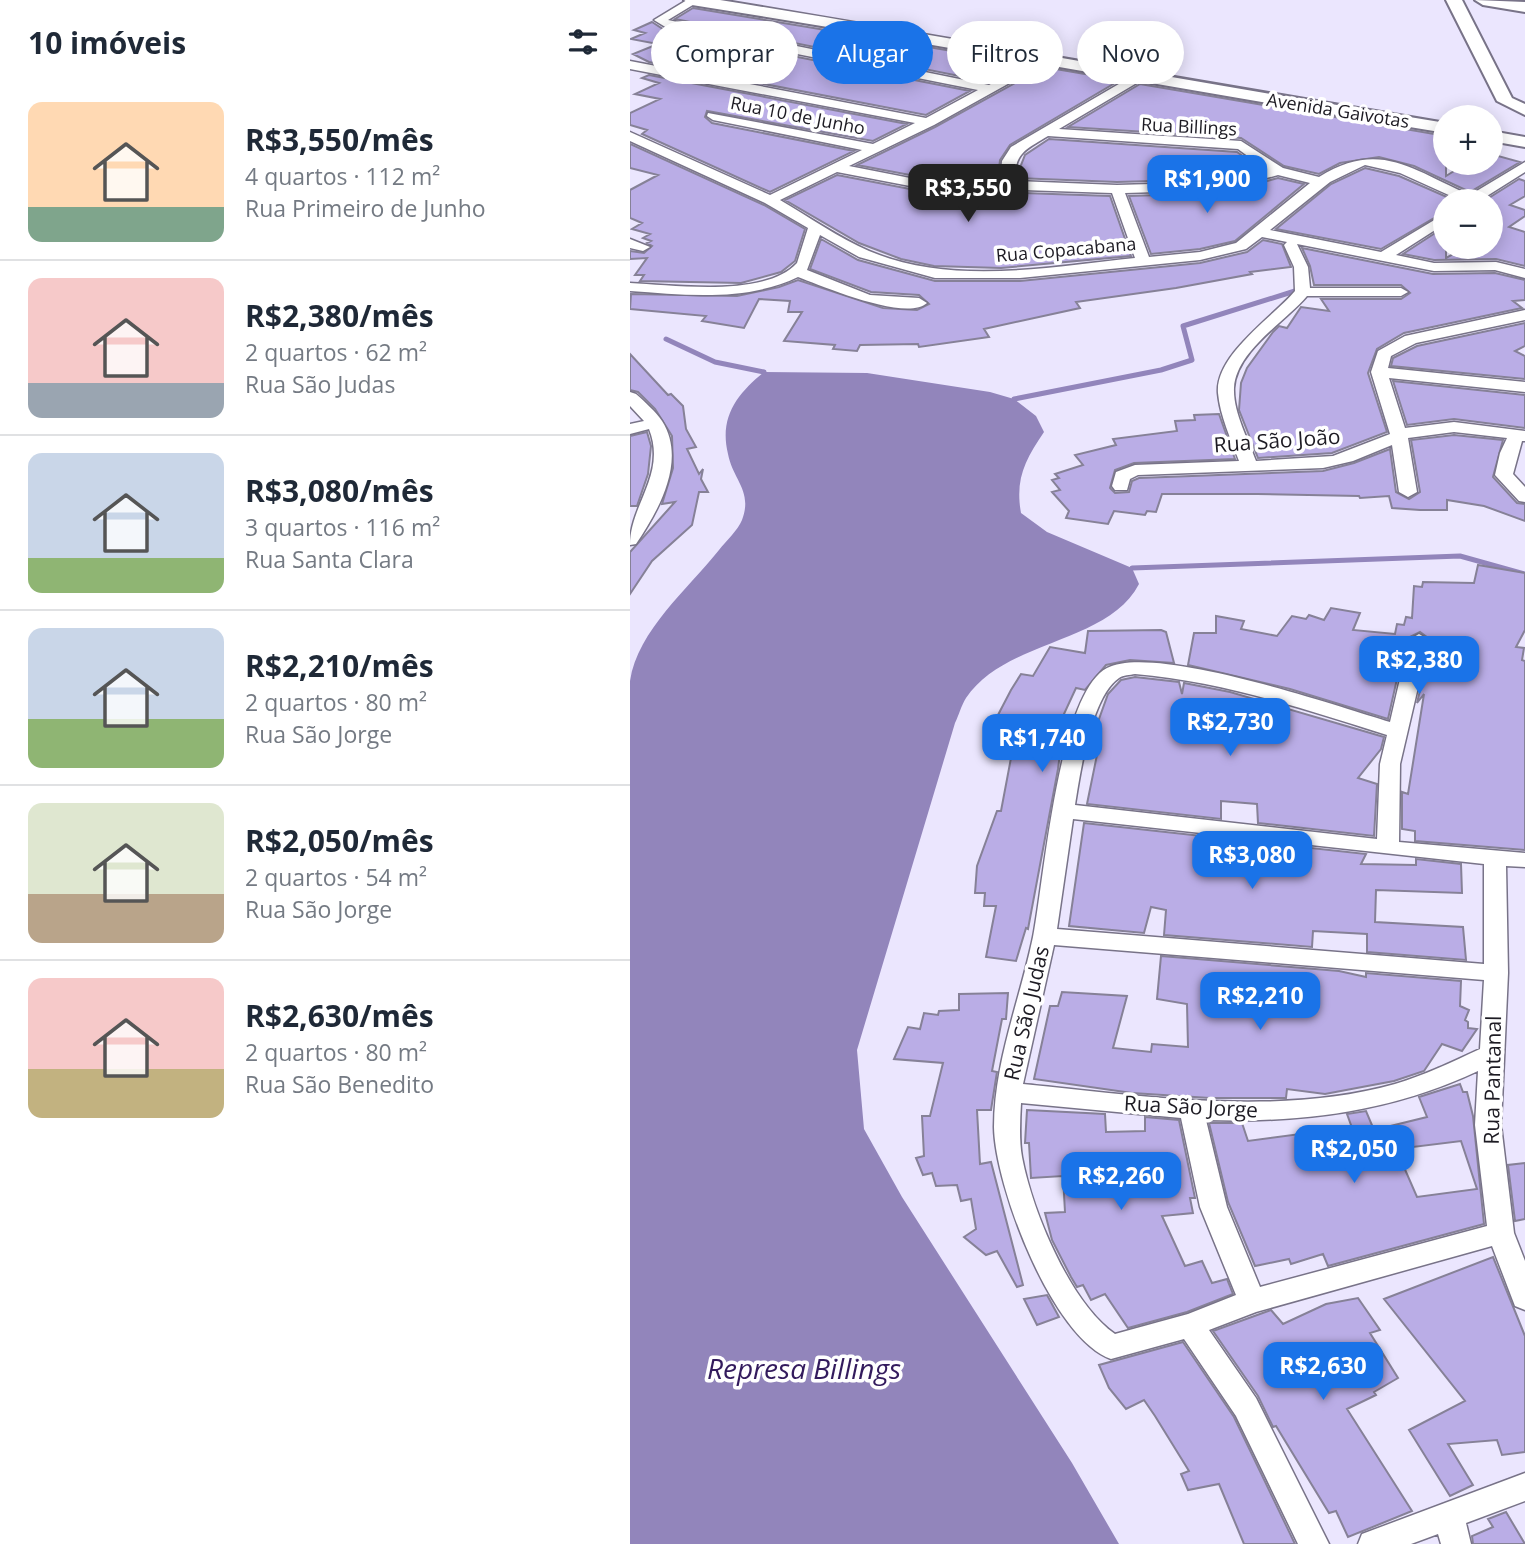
<!DOCTYPE html>
<html lang="pt">
<meta charset="utf-8">
<style>
:root{--surface:#fff;--page:#f2f2f3;--text:#1f2937;--muted:#747a83;--line:#e0e1e3;--accent:#1a73e8}
body{margin:0;font-family:"Open Sans",sans-serif;background:var(--page);color:var(--text);height:100vh;display:flex;flex-direction:column;font-size:26px;white-space:nowrap}
*{box-sizing:border-box;margin:0}
p{font-size:23px;color:var(--muted)}
.icon{flex:none;width:38px;height:38px;fill:none;stroke:currentColor;stroke-width:2;stroke-linecap:round;stroke-linejoin:round}
.map{position:relative;flex:1;overflow:hidden}
.sheet{display:flex;flex-direction:column;background:var(--surface);width:630px}
.sheet>*{flex:none}
.hud{position:absolute;left:21px;top:21px;width:665px;height:63px;display:flex;gap:14px}
.controls{position:absolute;left:803px;top:105px;display:grid;gap:14px}
.controls a{display:grid;place-items:center;width:70px;height:70px;border-radius:50%;background:var(--surface);box-shadow:0 4px 18px #0003;font-size:35px}
.price{position:absolute;translate:-50% -60px;padding:0 16px;border-radius:14px;background:var(--accent);color:#fff;font-size:23px;line-height:46px;filter:drop-shadow(0 2px 4px #0008)}
.price::after{content:'';position:absolute;left:50%;top:42px;width:21px;height:16px;margin-left:-10px;background:inherit;clip-path:polygon(0 0,100% 0,50% 100%)}
.price.current{background:#222;color:#fff}
ul{padding:0;list-style:none}
li{display:flex;align-items:center;gap:21px;height:175px;padding:0 28px}
li+li{border-top:2px solid var(--line)}
li span{display:grid;place-items:center;flex:none;width:196px;height:140px;border-radius:14px;color:#555}
li>.icon{margin-inline-start:auto}
span .icon{width:84px;height:84px;fill:#fffc;stroke-width:1}
li b{font-size:30px}
h2{display:flex;justify-content:space-between;align-items:center;height:84px;padding:0 28px;font-size:30px}
.tag{padding:0 24px;border-radius:32px;background:var(--surface);box-shadow:0 4px 18px #0003;font-size:24px;line-height:63px}
.tag.current{background:var(--accent);color:#fff}
main{display:flex;flex:1;min-height:0}
.map>svg:first-child{display:block}
</style>
<main>
<section class="sheet">
<h2>10 imóveis<svg class="icon" aria-label="filters" viewBox="0 0 24 24"><path d="M4 7h16M4 17h16"/><circle cx="9" cy="7" r="2"/><circle cx="15" cy="17" r="2"/></svg></h2>
<ul>
<li><span style="background:linear-gradient(#ffd9b3 75%,#7fa58c 0)"><svg class="icon" aria-label="home" viewBox="0 0 24 24"><path d="M3 11l9-7 9 7M6 9v11h12V9"/></svg></span><div><b>R$3,550/mês</b><p>4 quartos · 112 m²</p><p>Rua Primeiro de Junho</p></div></li>
<li><span style="background:linear-gradient(#f6c9c9 75%,#9aa5b1 0)"><svg class="icon" aria-label="home" viewBox="0 0 24 24"><path d="M3 11l9-7 9 7M6 9v11h12V9"/></svg></span><div><b>R$2,380/mês</b><p>2 quartos · 62 m²</p><p>Rua São Judas</p></div></li>
<li><span style="background:linear-gradient(#c9d6e8 75%,#8fb573 0)"><svg class="icon" aria-label="home" viewBox="0 0 24 24"><path d="M3 11l9-7 9 7M6 9v11h12V9"/></svg></span><div><b>R$3,080/mês</b><p>3 quartos · 116 m²</p><p>Rua Santa Clara</p></div></li>
<li><span style="background:linear-gradient(#c9d6e8 65%,#8fb573 0)"><svg class="icon" aria-label="home" viewBox="0 0 24 24"><path d="M3 11l9-7 9 7M6 9v11h12V9"/></svg></span><div><b>R$2,210/mês</b><p>2 quartos · 80 m²</p><p>Rua São Jorge</p></div></li>
<li><span style="background:linear-gradient(#dfe7d0 65%,#b9a48a 0)"><svg class="icon" aria-label="home" viewBox="0 0 24 24"><path d="M3 11l9-7 9 7M6 9v11h12V9"/></svg></span><div><b>R$2,050/mês</b><p>2 quartos · 54 m²</p><p>Rua São Jorge</p></div></li>
<li><span style="background:linear-gradient(#f6c9c9 65%,#c2b280 0)"><svg class="icon" aria-label="home" viewBox="0 0 24 24"><path d="M3 11l9-7 9 7M6 9v11h12V9"/></svg></span><div><b>R$2,630/mês</b><p>2 quartos · 80 m²</p><p>Rua São Benedito</p></div></li>
</ul>
</section>
<div class="map">
<svg width="895" height="1544" viewBox="0 0 895 1544">
<rect width="100%" height="100%" fill="#ebe6fe"/>
<path fill="#9285bb" d="M134,372L237,373L360,392L384,399L406,416L414,432C395,460 385,479 391,513L417,532L502,568L509,584C478,644 376,639 336,698C331,706 329,715 325,723L227,1050L234,1129L272,1197L442,1463L489,1544H0V681C8,630 58,589 89,550C96,541 108,530 112,520C123,491 103,480 98,454C89,417 107,394 134,372Z"/>
<g fill="none" stroke-linecap="round" stroke-linejoin="round">
<path stroke="#9285bb" stroke-width="5" d="M36,339L85,362L134,372
M384,399L531,370L562,360L553,326L665,291
M502,568L830,556L895,574"/>
</g>
<path fill="#baade6" stroke="#868197" stroke-width="2" fill-rule="evenodd" d="M63,8L250,39L394,63L359,82L45,19Z
M22,22L36,31L340,91L296,115L19,62L3,54L28,44L1,39L15,33L4,30Z
M414,67L490,80L380,145L370,160L368,178L280,175L227,165L305,127Z
M19,75L277,124L243,141L77,111L75,117L82,123L224,151L140,192L12,134L17,130L0,125V113L30,99L5,94L29,83L12,78Z
M510,84L816,136V176L837,163H861V154L890,162L840,192L784,166L749,157L710,163L689,174L654,166L611,138L438,127Z
M419,139L607,152L631,169L592,179L487,182L386,178L395,155Z
M0,144L134,205L175,229L165,261L151,272L111,283L10,281L14,275H5L17,258L0,259V251L14,253L22,246L17,243L21,241L13,238L20,234L2,229L12,223L0,218V190L28,175L0,168Z
M735,168L769,176L826,201H816V211L751,249L646,229L701,184Z
M207,175L280,189L480,196L501,256L371,268L304,266L271,259L229,243L155,200Z
M648,178L674,184L605,241L570,249L521,254L499,196L592,193Z
M889,179L895,181V196L880,205L895,210V216L879,227L895,232V266L866,259L804,260L773,254L816,226V258L836,247H861V201H854Z
M191,239L228,260L305,281H390L570,263L617,252L633,240L652,244L661,267L620,272L622,274L546,288L446,302L450,308L354,329L359,337L289,347L288,344L230,345L227,351L203,349L205,345L154,341L172,312H158L160,301L129,299L114,328L72,321L76,316L0,309L1,294L107,296L149,287L168,280L253,308L287,310L299,304L289,295L241,292L180,269Z
M672,248L803,274L865,273L895,280V300L883,301L892,308L774,333L747,349L738,373L757,432L702,453L628,458L609,410L611,383L617,368L643,332L649,326L657,328L671,307L699,311L691,299H771L780,293L771,285H684L680,266Z
M895,323V346L885,351L895,356V379L761,366L763,358L787,346Z
M0,354L38,395L41,394L53,406L56,429L66,447L57,449L69,474L73,469L71,479L78,492H69L62,525L22,561L0,594V552L45,502L32,504L43,468L42,436L25,409L8,392L0,390Z
M763,381L895,395V428L824,419L777,425Z
M589,414L605,459L504,463L485,470L480,488L485,493L499,492L502,481L509,478L693,471L724,463L760,449L766,492L779,499L790,492L781,440L824,435L873,440L863,477L887,503L895,504V521L854,506L817,500V510H790L762,508L759,496L730,498L729,496L627,494H532L526,512L517,511L515,515L484,511L478,524L436,518L439,511L422,492L430,490L422,480L429,478L425,474L453,465L445,455L486,445L483,439L547,431L545,421L565,420L564,415Z
M17,432L21,446L18,474L7,506H0V436Z
M848,565L895,573V630L886,647L894,648L892,660L895,661V850L785,841V831L772,829V792L778,794L794,694L787,703L802,641L790,632L776,639L758,719L660,689L558,665L564,633H586V616L614,621L611,629L647,636L662,616L676,619L679,615L694,620L701,608L730,613L723,630L765,634L767,624L774,625L776,617L782,618L784,586L792,587L793,582L844,583Z
M531,630L536,632L544,663L500,660L476,665L455,690L446,688L427,729L433,730L428,769L398,929L396,928L386,961L356,957L366,906H354L355,893H345L347,866L367,811H371L381,758H377L381,740H379L385,720L368,715L381,690L391,674L403,676L420,647L455,653L458,631Z
M505,677L549,682L552,694L554,683L600,692L754,737L751,749L728,778L747,784L744,836L628,823L627,804L591,801V819L457,804L469,745L460,744L478,694L491,680Z
M454,823L736,854L731,864L786,865V859L831,864L832,893L746,890L745,922L833,927L836,960L737,952V934L683,931L682,947L534,935L536,910L521,907L514,933L439,926Z
M531,956L709,971L736,977V973L831,981L830,1006L839,1010L835,1020L838,1022V1028L847,1029L832,1051L812,1044L794,1071L764,1081L695,1094L657,1089L656,1098H580L502,1093L404,1079L420,1006H428L432,992L497,996L483,1048L521,1052L522,1044L558,1047L557,1004L527,999Z
M378,993L376,1019H372L362,1071L367,1072L361,1110H347L350,1164L361,1162L393,1285L387,1287L367,1251L356,1255L334,1237L346,1229L341,1199L331,1201L327,1185L306,1186L302,1173L293,1175L286,1158L294,1156L292,1116H300L313,1063L264,1059L278,1027L290,1029L294,1013L308,1015L309,1011L329,1010V994Z
M830,1084L833,1092H837L843,1116L854,1224L698,1266L693,1254L661,1264L659,1259L625,1266L598,1202L579,1123H612L618,1141L685,1132L688,1142L703,1140L725,1136L717,1114L736,1111L744,1130L797,1117L789,1097ZM831,1141L847,1189L787,1197L766,1149Z
M397,1110L475,1114L476,1132L515,1131V1117L549,1120L565,1198H560L563,1213L532,1216L555,1266L572,1261L582,1283L597,1279L603,1294L557,1312L498,1328L475,1294L461,1300L453,1285L447,1287L441,1277L422,1240L415,1213L435,1212L433,1176L401,1178L399,1143H395Z
M895,1163V1219L885,1221L878,1165Z
M863,1257L895,1336V1452L872,1455L867,1440L818,1444L843,1485L820,1496L779,1430L835,1401L754,1299Z
M417,1295L429,1317L407,1325L394,1299Z
M728,1298L750,1330L740,1333L768,1378L744,1392L746,1395L717,1409L782,1511L718,1537L706,1511L699,1513L646,1426L643,1427L628,1396L583,1331L641,1310L653,1324L696,1304Z
M553,1342L604,1417L665,1544H614L589,1484L558,1490L551,1474L559,1471L525,1416L514,1400L496,1409L479,1388L469,1365Z
M876,1512L895,1544H843L842,1536L863,1527L858,1519Z"/>
<g fill="none" stroke-linecap="round" stroke-linejoin="round">
<defs>
<path id="minor" d="M57,0H71L38,20L359,85L409,58L419,61L304,125L219,166L280,178L370,181L372,161L381,147L506,74L510,75V81L429,129L611,141L653,168L689,177C750,139 782,170 840,195L895,162V172L849,201H832L770,173L735,165L700,182L640,230L751,252L816,213V223L766,255L804,263L866,262L895,269V278L865,270L804,271L667,244L678,267L680,288H771L778,292L771,296H677C655,322 606,351 604,388C603,412 618,439 626,461L703,456L760,434L741,372L748,351L775,336L895,310V320L786,343L761,356L758,368L895,382V392L759,378L775,428L824,422L895,431V441H892L883,474L895,487V502L889,501L865,475L870,453L877,438L824,432L778,438L787,492L778,497L769,492L762,445L723,461L693,468L508,475L500,479L497,490H485L482,486L486,472L505,465L609,461C601,439 590,416 588,393C585,355 643,317 665,291L664,267L654,245L657,242L632,237L616,249L570,260L390,278H305L229,257L190,235L177,270L240,295L289,298L297,303C276,322 192,286 168,277C116,302 56,295 0,291V283C44,285 135,298 167,263L178,228L135,203L0,141V132L140,195L232,150L83,120L77,116L78,113L243,144L285,123L0,69V61L296,118L348,90L37,28L24,20ZM418,136L608,149L637,170L592,182L487,185L383,181C387,151 394,151 418,136ZM207,172L280,186L482,193L505,258C419,267 322,286 239,251C209,238 179,217 150,200ZM648,175L680,183L606,243L570,252L519,257L495,193L592,190Z
M0,239L20,247L13,251L0,248Z
M0,392L6,394C15,402 26,412 32,421C57,460 29,510 6,544L0,545C0,504 37,474 19,429L0,434V424L14,421L0,406Z
M789,634L799,640L770,764L769,842L895,853V867L876,866L878,973L871,1125L884,1233L895,1261V1310L885,1306L862,1246L626,1312L579,1330L626,1398L699,1544H668L606,1416L554,1339L481,1359C422,1338 365,1186 364,1127C364,1062 390,1000 403,937C414,882 428,694 477,668C523,643 707,706 760,722L779,640ZM505,674C591,681 674,709 757,735L750,764L747,839L445,805C450,773 461,697 489,678C493,675 500,675 505,674ZM443,819L854,864V964L427,929ZM424,945L854,980L850,1049C822,1062 795,1075 765,1084C647,1117 513,1096 393,1084ZM848,1071L845,1125L857,1226L630,1287L597,1207L576,1120C672,1123 761,1112 848,1071ZM391,1103L551,1118L570,1207L606,1295L558,1314L485,1334C440,1303 402,1210 392,1157C389,1140 390,1121 391,1103Z
M895,1473V1501L836,1523L841,1544H811L808,1534L781,1544H728L732,1534Z"/>
<path id="tertiary" d="M54,0H90C332,39 573,84 816,123V133C564,92 314,45 62,5Z
M816,0H832L882,98L895,104V115L867,101Z
M845,0L895,2V12L853,5Z
M861,131L895,137V147L861,141Z"/>
</defs>
<use href="#minor" stroke="#787388" stroke-width="3"/>
<use href="#tertiary" stroke="#787388" stroke-width="4"/>
<use href="#minor" fill="#fff" fill-rule="evenodd"/>
<use href="#tertiary" fill="#fff" fill-rule="evenodd"/>
</g>
<g text-anchor="middle" dominant-baseline="central" stroke-width="7" stroke-linejoin="round" paint-order="stroke">
<g font-size="18" fill="#1d1b23" stroke="#fff">
<text transform="translate(708 110) rotate(9)">Avenida Gaivotas</text>
<text transform="translate(168 115) rotate(11)">Rua 10 de Junho</text>
<text transform="translate(559 126) rotate(3)">Rua Billings</text>
<text transform="translate(436 249) rotate(-5)">Rua Copacabana</text>
</g>
<g font-size="21" fill="#1d1b23" stroke="#fff">
<text transform="translate(647 440) rotate(-4)">Rua São João</text>
<text transform="translate(396 1013) rotate(-77)">Rua São Judas</text>
<text transform="translate(862 1080) rotate(-89)">Rua Pantanal</text>
<text transform="translate(561 1106) rotate(3)">Rua São Jorge</text>
</g>
<g font-size="28" font-style="italic" fill="#331b5d" stroke="#fff">
<text x="174" y="1368">Represa Billings</text>
</g>
</g>
</svg>
<div class="controls">
<a>+</a>
<a>−</a>
</div>
<b class="price" style="left:577px;top:215px">R$1,900</b>
<b class="price current" style="left:338px;top:224px">R$3,550</b>
<b class="price" style="left:789px;top:696px">R$2,380</b>
<b class="price" style="left:600px;top:758px">R$2,730</b>
<b class="price" style="left:412px;top:774px">R$1,740</b>
<b class="price" style="left:622px;top:891px">R$3,080</b>
<b class="price" style="left:630px;top:1032px">R$2,210</b>
<b class="price" style="left:724px;top:1185px">R$2,050</b>
<b class="price" style="left:491px;top:1212px">R$2,260</b>
<b class="price" style="left:693px;top:1402px">R$2,630</b>
<div class="hud">
<a class="tag">Comprar</a>
<a class="tag current">Alugar</a>
<a class="tag">Filtros</a>
<a class="tag">Novo</a>
</div>
</div>
</main>
